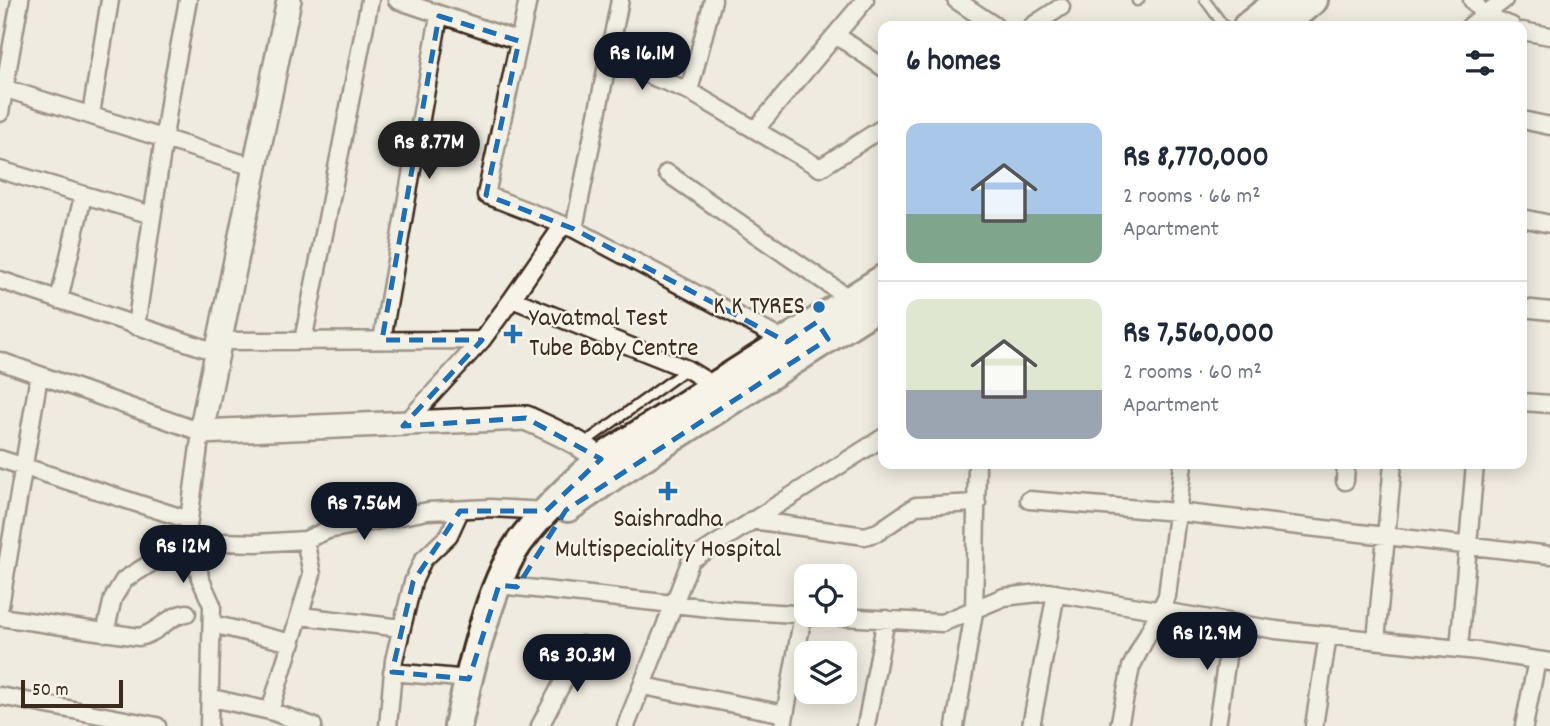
<!DOCTYPE html>
<meta charset="utf-8">
<style>
:root{--surface:#fff;--page:#f6f6f7;--text:#1f2937;--muted:#747a83;--line:#e0e1e3;--accent:#111827}
body{margin:0;font-family:Dekko,sans-serif;background:var(--page);color:var(--text);height:100vh;display:flex;flex-direction:column;font-size:26px;white-space:nowrap}
*{box-sizing:border-box;margin:0}
p{font-size:23px;color:var(--muted)}
.icon{flex:none;width:38px;height:38px;fill:none;stroke:currentColor;stroke-width:2;stroke-linecap:round;stroke-linejoin:round}
.map{position:relative;flex:1;overflow:hidden}
.drawer{position:absolute;left:878px;top:21px;width:649px;height:448px;display:flex;flex-direction:column;background:var(--surface);border-radius:14px;box-shadow:0 4px 18px #0003}
.drawer>*{flex:none}
.buttons{position:absolute;left:794px;top:564px;display:grid;gap:14px}
.buttons a{display:grid;place-items:center;width:63px;height:63px;border-radius:14px;background:var(--surface);box-shadow:0 4px 18px #0003;font-size:35px}
.scale{position:absolute;left:21px;bottom:18px;width:102px;box-sizing:border-box;padding-left:7px;border:4px solid #3b2a1e;border-top:0;font-size:19px;line-height:24px;white-space:nowrap;color:#3b2a1e;-webkit-text-stroke:5px #f7f3e8;paint-order:stroke}
.price{position:absolute;translate:-50% -60px;padding:0 16px;border-radius:24px;background:var(--accent);color:#fff;font-size:23px;line-height:46px;filter:drop-shadow(0 2px 4px #0008)}
.price::after{content:'';position:absolute;left:50%;top:42px;width:21px;height:16px;margin-left:-10px;background:inherit;clip-path:polygon(0 0,100% 0,50% 100%)}
.price.selected{background:#222;color:#fff}
ul{padding:0;list-style:none}
li{display:flex;align-items:center;gap:21px;height:175px;padding:0 28px}
li+li{border-top:2px solid var(--line)}
li span{display:grid;place-items:center;flex:none;width:196px;height:140px;border-radius:14px;color:#555}
li>.icon{margin-inline-start:auto}
span .icon{width:84px;height:84px;fill:#fffc;stroke-width:1}
li b{font-size:30px}
h2{display:flex;justify-content:space-between;align-items:center;height:84px;padding:0 28px;font-size:30px}
.map>svg:first-child{display:block}
</style>
<div class="map">
<svg width="1550" height="726" viewBox="0 0 1550 726">
<rect width="100%" height="100%" fill="#efebe0"/>
<filter id="ink" filterUnits="userSpaceOnUse"><feTurbulence type="fractalNoise" baseFrequency=".0143" numOctaves="2"/><feDisplacementMap in="SourceGraphic" scale="14" xChannelSelector="R" yChannelSelector="G"/><feConvolveMatrix kernelMatrix="1 2 1 2 8 2 1 2 1" color-interpolation-filters="sRGB"/></filter>
<g filter="url(#ink)">
<g fill="none" stroke-linecap="round" stroke-linejoin="round">
<defs>
<path id="lane" d="M1205,0L1224,26
M1137,1L1139,0
M584,443L687,369"/>
<path id="street" d="M397,0L519,41
M528,0L486,195L574,229L787,342
M956,0L995,26
M1472,0L1484,15L1512,26
M1032,26L1061,7
M1470,26L1504,0
M1522,31L1550,36
M836,35L884,68
M608,59L689,91L820,168L884,127
M0,87L254,167
M689,91L713,0
M0,113L20,0
M91,114L110,0
M1522,120L1550,126
M755,130L865,0
M0,170L152,215
M667,173L850,299
M1522,218L1550,224
M574,229L620,0
M0,280L216,352
M512,299L563,225
M59,300L83,196
M1522,308L1550,311
M136,326L170,97L188,0
M382,340L439,16
M218,341L482,340L512,299L687,369L715,386
M303,341L370,0
M0,361L201,432L186,541
M1522,402L1550,404
M403,426L482,340
M0,459L189,520
M1345,481L1346,464
M1029,500L1177,512L1550,555
M752,520L865,536L878,532L916,506L977,503
M195,541L200,578L212,605L209,726
M499,585L728,610L942,623L1004,597L1048,592L1276,630L1478,651L1550,662
M0,606L39,376
M301,616L401,628
M0,617L139,637C159,633 168,615 187,613
M212,624L292,643
M105,633L113,598L124,580L186,541L257,543L305,540L328,530L428,511L490,508L546,511
M1376,640L1393,464
M1459,649L1475,464
M392,672L469,679
M643,686L785,714
M0,696L157,726
M212,698L270,711L313,726
M270,711L312,574L305,540
M388,726L394,660L413,582L423,560L449,535L460,511
M540,726L582,645
M626,726L691,560L884,437
M783,726L803,615
M866,726L886,619
M955,726L974,612L977,464
M1031,726L1056,593
M1119,726L1131,667L1167,596L1183,464
M1217,726L1232,623
M1314,726L1328,635
M1524,726L1537,660"/>
<path id="secondary" d="M289,0L201,432L526,418C558,433 590,445 612,472"/>
<path id="primary" d="M1247,26L1280,0
M1282,26L1314,0
M568,508L615,475L884,303
M458,726C469,674 489,586 519,543C543,511 571,484 601,458L884,278"/>
</defs>
<use href="#lane" stroke="#3b2a1e" stroke-width="13"/>
<use href="#street" stroke="#3b2a1e" stroke-width="21"/>
<use href="#secondary" stroke="#3b2a1e" stroke-width="28"/>
<use href="#primary" stroke="#3b2a1e" stroke-width="32"/>
<use href="#lane" stroke="#f7f3e8" stroke-width="8"/>
<use href="#street" stroke="#f7f3e8" stroke-width="16"/>
<use href="#secondary" stroke="#f7f3e8" stroke-width="23"/>
<use href="#primary" stroke="#f7f3e8" stroke-width="26"/>
</g>
</g>
<path d="M0 0H1550V726H0ZM439,16L519,41L486,195L574,229L787,342L817,322L828,339L566,510L517,587L499,585L469,679L392,672L413,582L460,511H546L601,459L526,418L403,426L482,340H382Z" fill="#efebe0" fill-opacity=".55" fill-rule="evenodd"/>
<path fill="none" stroke="#1f6fb2" stroke-width="5" stroke-dasharray="14 9" stroke-linejoin="round" d="M439,16L519,41L486,195L574,229L787,342L817,322L828,339L566,510L517,587L499,585L469,679L392,672L413,582L460,511H546L601,459L526,418L403,426L482,340H382Z"/>
<g fill="#1f6fb2" stroke="#f7f3e8" stroke-width="2.5">
<circle cx="819" cy="307" r="7"/>
<path d="M509.5 323.5h7v7h7v7h-7v7h-7v-7h-7v-7h7z"/>
<path d="M664.5 480.5h7v7h7v7h-7v7h-7v-7h-7v-7h7z"/>
</g>
<g text-anchor="middle" dominant-baseline="central" stroke-width="5" stroke-linejoin="round" paint-order="stroke">
<g font-size="26" fill="#3b2a1e" stroke="#f7f3e8" text-anchor="end">
<text x="805" y="307">K K TYRES</text>
<text x="529" y="319" text-anchor="start">Yavatmal Test<tspan x="529" dy="30">Tube Baby Centre</tspan></text>
<text x="668" y="520" text-anchor="middle">Saishradha<tspan x="668" dy="30">Multispeciality Hospital</tspan></text>
</g>
</g>
</svg>
<div class="buttons">
<a><svg class="icon" aria-label="locate" viewBox="0 0 24 24"><circle cx="12" cy="12" r="6"/><path d="M12 2v4M12 18v4M2 12h4M18 12h4"/></svg></a>
<a><svg class="icon" aria-label="layers" viewBox="0 0 24 24"><path d="M12 4l9 5-9 5-9-5zM3 14l9 5 9-5"/></svg></a>
</div>
<div class="scale">50 m</div>
<b class="price" style="left:642px;top:92px">Rs 16.1M</b>
<b class="price selected" style="left:429px;top:181px">Rs 8.77M</b>
<b class="price" style="left:364px;top:542px">Rs 7.56M</b>
<b class="price" style="left:183px;top:585px">Rs 12M</b>
<b class="price" style="left:1207px;top:672px">Rs 12.9M</b>
<b class="price" style="left:577px;top:694px">Rs 30.3M</b>
<section class="drawer">
<h2>6 homes<svg class="icon" aria-label="filters" viewBox="0 0 24 24"><path d="M4 7h16M4 17h16"/><circle cx="9" cy="7" r="2"/><circle cx="15" cy="17" r="2"/></svg></h2>
<ul>
<li><span style="background:linear-gradient(#a9c7e8 65%,#7fa58c 0)"><svg class="icon" aria-label="home" viewBox="0 0 24 24"><path d="M3 11l9-7 9 7M6 9v11h12V9"/></svg></span><div><b>Rs 8,770,000</b><p>2 rooms · 66 m²</p><p>Apartment</p></div></li>
<li><span style="background:linear-gradient(#dfe7d0 65%,#9aa5b1 0)"><svg class="icon" aria-label="home" viewBox="0 0 24 24"><path d="M3 11l9-7 9 7M6 9v11h12V9"/></svg></span><div><b>Rs 7,560,000</b><p>2 rooms · 60 m²</p><p>Apartment</p></div></li>
</ul>
</section>
</div>
